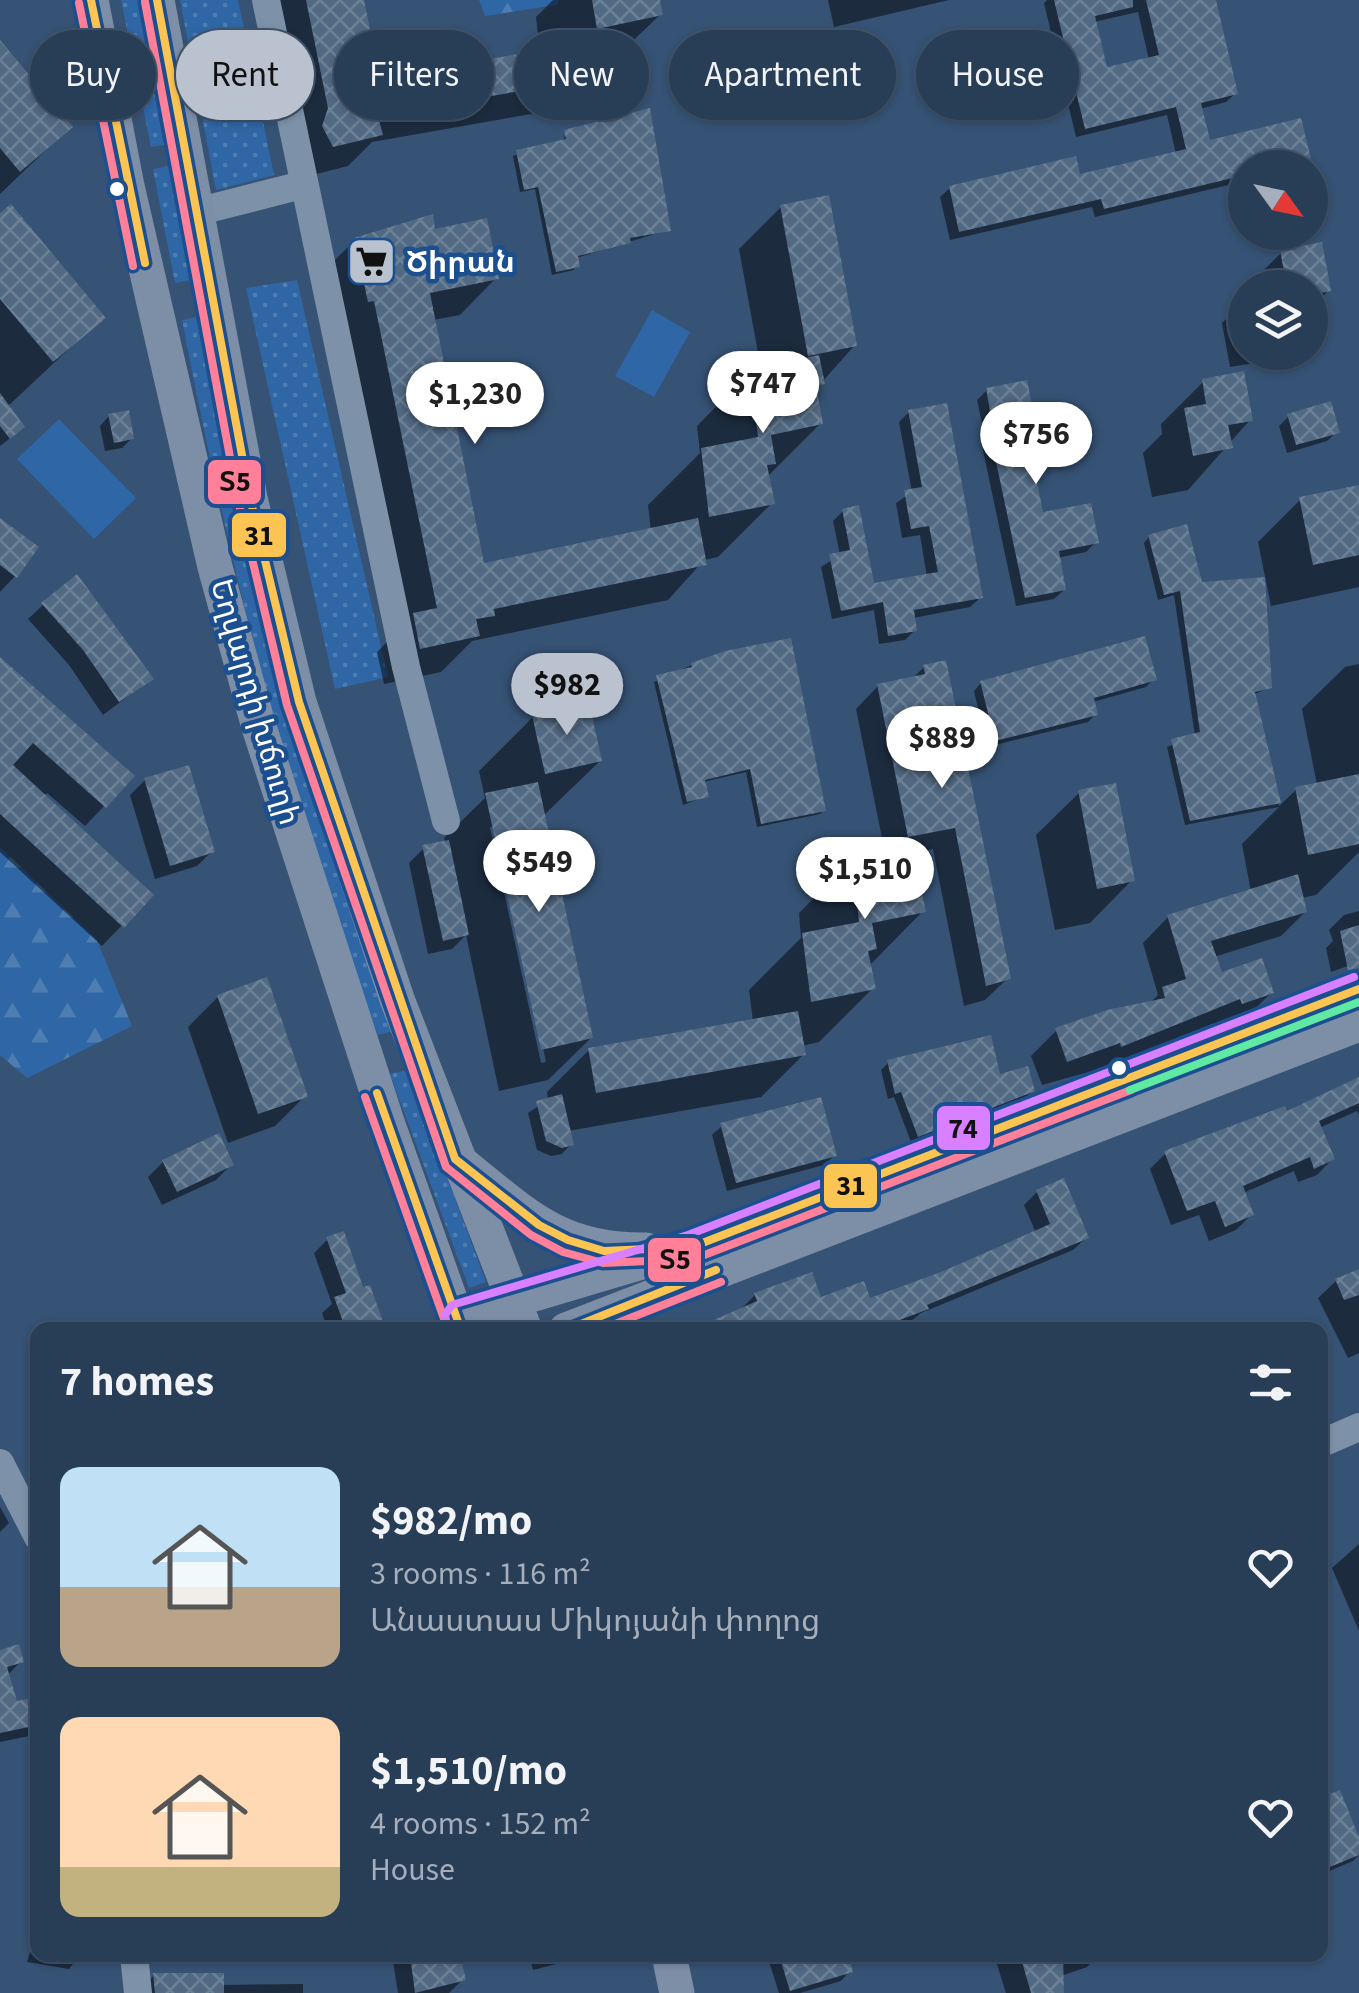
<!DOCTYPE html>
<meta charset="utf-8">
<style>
:root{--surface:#283e57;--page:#30455d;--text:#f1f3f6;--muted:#a5aeba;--line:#44576d;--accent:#b9c2ce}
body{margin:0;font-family:"Source Sans 3","Noto Sans Armenian",sans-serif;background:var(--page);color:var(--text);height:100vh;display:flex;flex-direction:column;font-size:38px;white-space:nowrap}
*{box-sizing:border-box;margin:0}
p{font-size:32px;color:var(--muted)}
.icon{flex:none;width:55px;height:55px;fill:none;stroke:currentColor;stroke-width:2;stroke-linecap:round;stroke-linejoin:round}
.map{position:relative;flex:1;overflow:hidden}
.drawer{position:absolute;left:30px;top:1322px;width:1298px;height:640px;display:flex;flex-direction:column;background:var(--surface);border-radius:20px;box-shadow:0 2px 8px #0004,0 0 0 2px var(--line)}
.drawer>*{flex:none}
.top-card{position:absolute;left:30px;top:30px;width:1300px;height:90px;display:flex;gap:20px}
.needle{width:65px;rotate:123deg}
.controls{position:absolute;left:1228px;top:150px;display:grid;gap:20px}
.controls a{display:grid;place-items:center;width:100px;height:100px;border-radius:50%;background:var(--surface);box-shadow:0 2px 8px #0004,0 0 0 2px var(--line);font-size:50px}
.price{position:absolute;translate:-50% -85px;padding:0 22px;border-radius:35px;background:#fff;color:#222;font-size:32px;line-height:65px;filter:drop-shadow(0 2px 5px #0008)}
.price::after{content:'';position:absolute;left:50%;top:60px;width:30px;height:22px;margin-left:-15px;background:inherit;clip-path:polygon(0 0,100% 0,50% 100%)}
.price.active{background:var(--accent);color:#111}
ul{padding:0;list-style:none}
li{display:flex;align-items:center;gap:30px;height:250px;padding:0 30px}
li span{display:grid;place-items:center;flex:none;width:280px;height:200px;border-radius:20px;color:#555}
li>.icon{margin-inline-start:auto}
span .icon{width:120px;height:120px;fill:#fffc;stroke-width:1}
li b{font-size:42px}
h2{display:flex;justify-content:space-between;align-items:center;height:120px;padding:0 30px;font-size:42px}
.tag{padding:0 35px;border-radius:45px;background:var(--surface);box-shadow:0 2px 8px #0004,0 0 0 2px var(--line);font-size:35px;line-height:90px}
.tag.active{background:var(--accent);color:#111}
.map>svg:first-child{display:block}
</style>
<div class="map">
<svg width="1359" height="1993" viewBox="0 0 1359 1993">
<defs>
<pattern id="grass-dots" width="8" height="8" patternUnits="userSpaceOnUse" patternTransform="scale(2.5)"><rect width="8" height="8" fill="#2f66a5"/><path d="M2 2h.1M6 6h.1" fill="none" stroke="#4e7db2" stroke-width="1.8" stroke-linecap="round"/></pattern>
<pattern id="forest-firs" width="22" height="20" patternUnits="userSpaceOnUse" patternTransform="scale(2.5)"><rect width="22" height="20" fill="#2f66a5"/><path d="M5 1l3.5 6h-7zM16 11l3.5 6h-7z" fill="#4e7db2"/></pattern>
<pattern id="building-cross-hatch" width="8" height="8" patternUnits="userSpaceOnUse" patternTransform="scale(2.5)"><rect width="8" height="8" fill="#526984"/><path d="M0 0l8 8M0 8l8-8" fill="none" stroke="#6c8096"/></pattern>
</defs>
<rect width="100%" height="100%" fill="#365274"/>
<path fill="url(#grass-dots)" d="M121,0H138L164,145L151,147Z
M180,0H238L274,175L216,190Z
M169,166L191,280L175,283L153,169Z
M297,280L388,677L335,689L246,288Z
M196,317L239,523L393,1031L378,1035C288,803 229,564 182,320Z
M407,1070L486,1282L469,1288L390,1074Z"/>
<path fill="url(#forest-firs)" d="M479,0H559L556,5L485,16Z
M0,847L97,940L132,1026L27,1078L0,1055Z"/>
<path fill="#2f66a5" d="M652,310L690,332L654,397L615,376Z
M59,419L136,498L94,539L17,459Z"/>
<path fill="#0007" fill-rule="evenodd" d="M269,0H361L378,81L540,53L536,17L553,0H657L660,15L602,70V75L571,107L372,142L348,166L301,178Z
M828,0H949L834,27Z
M1047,0H1213L1236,93L1226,102L1200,109L1208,143L1308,158L1299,168H1245V181L1095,217L1092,207L950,240L940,197L950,188L1078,177L1176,154L1167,115L1076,137L1044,3ZM1138,12L1149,60L1105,70L1094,22Z
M846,39L872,57L862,67L841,71L837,49Z
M0,44L70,127L0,194Z
M749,48L816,69L751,85L745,52Z
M566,132L668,230L576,258L574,270L552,275L535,189L520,192L513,156L563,142Z
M781,207L855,345L814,391L821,423L767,477L772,503L718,557L704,560L668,600L472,641L441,672L384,684L377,652L398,631L319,276L355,240L433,232L496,278L460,315L433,320L482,566L651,531L648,505L700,453L697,426L751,371L761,369L739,249Z
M0,217L103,317L7,407L13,436L0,446Z
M1282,252L1328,291L1310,309V288H1246Z
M1245,289V352H1275L1266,361L1230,367L1222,323L1241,304L1239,294Z
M1203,382L1250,420L1188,490L1152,497L1143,453L1162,434L1161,424Z
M987,390L1080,451L1070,461L1032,468L1041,515L1096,542L1086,552L1057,558L1064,590L1054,599L1016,606L981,441L985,437L977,400Z
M909,412L981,597L970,607L913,618L915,630L905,640L879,644L874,610L832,619L821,567L840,555L833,521L843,511L872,585L927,577L920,535L902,538L896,503L912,492L899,422Z
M109,416L132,438L122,448L105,451L100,426Z
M1289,416L1337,432L1327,441L1287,453L1279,426Z
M1359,487V587L1271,606L1258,542L1300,500Z
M0,521L15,576L0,592Z
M1149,537L1200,585L1270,687L1253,695L1279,806L1296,790L1317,785L1302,709L1345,667L1359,664V852L1316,895L1302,898L1306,911L1281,936L1214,957L1220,975L1271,993L1246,1018L1217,1028L1215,1023L1096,1070L1042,1085L1031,1056L1057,1030L1149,1004L1158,995L1143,943L1168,917L1251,892L1242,844L1279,807L1185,825L1167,747L1195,736L1174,595L1158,600L1144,543Z
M43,605L151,679L103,715L69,665L28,619Z
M0,660L104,806L85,826L47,793L44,796L151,895L102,946L0,852Z
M692,665L824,810L820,814L757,827L746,772L703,782L707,796L683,805L654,682Z
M924,667L1008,978L985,1000L964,1006L933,849L920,852L924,871L916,879L923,911L869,966L873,988L819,1042L802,1046L803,1055L761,1097L568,1131L571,1144L562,1154L551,1156L537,1150L528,1113L548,1100L547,1092L589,1050L753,1021L749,990L801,938L799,913L853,859L885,853L856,709L878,686L912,679Z
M1154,679L1146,687L1093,702L1096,714L1088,722L987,747L974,691L981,683Z
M533,717L600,761L543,816L591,1038L548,1080L499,1091L466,935L452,949L428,954L409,863L424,848L446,843L444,838L485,798L479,771ZM490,827H495L546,1062L541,1063Z
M145,780L212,851L197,866L155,879L130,795Z
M1079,793L1132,880L1090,923L1055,930L1036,835Z
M1359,911V962L1331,972L1326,948L1333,941L1329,930L1344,915Z
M218,997L305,1096L275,1126L228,1143L188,1027Z
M888,1063L998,1078L1032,1091L1025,1098L911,1142L894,1097L888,1099L881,1070Z
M1359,1080V1115L1357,1111L1319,1128L1332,1159L1317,1175L1298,1182L1294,1171L1243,1193L1251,1215L1236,1230L1209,1241L1199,1215L1171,1225L1150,1169L1166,1153L1285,1114Z
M722,1126L834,1156L824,1165L727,1191L712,1135Z
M163,1162L231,1165L216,1180L162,1205L148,1177Z
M1037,1192L1086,1238L1073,1250L921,1313L910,1322L913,1330H698L742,1308L755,1295L869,1301L947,1272L1036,1233L1024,1205Z
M328,1239L362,1291L383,1330H328L322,1313L332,1304L314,1253Z
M1359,1271V1353L1348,1358L1318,1298L1336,1281Z
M0,1507L9,1523L0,1532Z
M1359,1544V1631L1332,1568Z
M0,1653L21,1661L7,1676L15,1704L37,1700L38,1727L29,1736L0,1742Z
M1320,1801L1359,1843V1855L1353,1861L1320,1875Z
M38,1927V1955H80L69,1969L27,1962Z
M392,1955H456L463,1979L449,1993H398Z
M529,1955H591L533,1970Z
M767,1955H845L850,1971L841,1981L800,1993H779Z
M994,1955H1098L1087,1967L1061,1976V1993H1006Z
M154,1975L222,1985L303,1984V1993H145V1985Z"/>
<path fill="url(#building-cross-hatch)" d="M306,0H364L380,78L599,40L605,76L378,116L383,135L333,147L322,126L328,108Z
M592,0H660L663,15L597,29Z
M1054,0H1133V7L1095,16L1107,67L1159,55L1146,0H1216L1238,94L1201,103L1210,140L1301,118L1311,159L1277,168H1245V175L1104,209L1101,199L959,232L949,186L1076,156L1080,174L1186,149L1176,107L1085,129Z
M869,32L874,58L850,63L845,37Z
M812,34L819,70L754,82L748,46Z
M0,40L73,127L20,172L0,148Z
M650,108L671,231L630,238L631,243L578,256L580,267L556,272L538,187L524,190L516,150L566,139L564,130Z
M829,195L857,346L808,356L780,205Z
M11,204L106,318L53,362L0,299V213Z
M433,214L435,229L487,218L499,279L430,293L484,563L698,518L707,565L494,609L495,616L476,619L480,636L420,649L413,613L437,608L374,301L368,302L354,238Z
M1322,242L1331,291L1310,295V288H1287L1280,250Z
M819,355L825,384L816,386L823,424L771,435L776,464L767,465L775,504L709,517L701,448L758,437L750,369Z
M1244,371L1253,421L1228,425L1233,448L1193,456L1184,408L1206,404L1202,379Z
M1027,380L1035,420L1075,412L1083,452L1033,462L1043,512L1091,503L1099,543L1059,551L1066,590L1025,598L989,429L993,428L986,388Z
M0,393L25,427L10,439L0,426Z
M1331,401L1340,433L1296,445L1287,414Z
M947,403L983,598L914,610L917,631L888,636L883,602L841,611L829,554L850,550L842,509L859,505L874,583L938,572L929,526L911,529L904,490L922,487L908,410Z
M129,410L134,439L114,443L108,414Z
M1359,485V555L1313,565L1299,497Z
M0,518L39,547L17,578L0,565Z
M1187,524L1202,582L1265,577L1272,688L1255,692L1281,803L1190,821L1171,739L1200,732L1180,591L1164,595L1148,535Z
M77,574L154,679L119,702L83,650L41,603Z
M1145,636L1157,680L1094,698L1098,715L995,741L980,681Z
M791,638L826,811L761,824L750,769L705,780L709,797L687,802L656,675L692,667L691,663L725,651Z
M0,657L135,776L106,808L33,743L13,765L154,895L124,928L0,814Z
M946,660L1011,979L986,986L955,828L908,837L877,684L925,674L923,665Z
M589,702L602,761L545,774L532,715Z
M189,765L215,852L170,866L144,778Z
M1359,774V844L1308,855L1295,787Z
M538,782L593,1038L541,1050L485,793Z
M1116,783L1135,881L1097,889L1078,790Z
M449,840L469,935L443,941L422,845Z
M921,843L927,872L918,874L926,912L872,923L877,949L868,951L876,989L811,1002L802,933L859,922L852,857Z
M1298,874L1307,912L1211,941L1222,972L1262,958L1274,993L1242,1004L1240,999L1121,1047L1120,1043L1067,1062L1055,1028L1107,1010L1165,998L1162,987L1186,979L1167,915Z
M1359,925V968L1348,970L1340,931Z
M267,977L308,1097L258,1114L217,995Z
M798,1011L806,1055L596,1093L588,1048Z
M991,1035L1000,1074L1028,1066L1035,1091L918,1137L901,1092L895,1094L887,1060Z
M1359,1077V1103L1319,1121L1335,1159L1314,1169L1310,1157L1243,1186L1254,1215L1225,1227L1215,1201L1187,1211L1164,1151L1285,1106L1287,1111Z
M562,1094L574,1145L562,1148L546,1141L536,1101Z
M821,1097L837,1156L736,1183L720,1123Z
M219,1133L234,1165L177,1192L162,1160Z
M1064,1178L1089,1238L927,1305L929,1309L873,1330H813L811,1323L792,1330H691L757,1301L754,1293L812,1272L821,1297L864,1281L870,1298L946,1270L1050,1224L1036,1190Z
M344,1231L363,1287L370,1285L386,1330H346L334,1297L346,1293L326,1237Z
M1359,1269V1295L1344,1300L1335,1279Z
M19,1644L24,1662L7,1667L17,1701L38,1697V1725L0,1733V1650Z
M1340,1790L1359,1837V1855L1320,1871V1798Z
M410,1955H460L466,1980L415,1993Z
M779,1955H848L853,1972L790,1991Z
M1020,1955H1063L1064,1993H1031Z
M153,1973H224V1993H155Z"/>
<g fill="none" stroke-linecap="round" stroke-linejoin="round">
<path stroke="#7d92a8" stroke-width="28" d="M266,0L406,667L446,821
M196,212L302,185
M1320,1444L1359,1427
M0,1463L38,1537
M134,1955L138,1993"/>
<path stroke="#7d8ea7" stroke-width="35" d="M91,0L127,186L215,567L258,724L387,1122L461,1330
M157,0L250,498L299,702L397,999L525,1330
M456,1159C523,1212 556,1251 646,1250
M457,1317L692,1247L1359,989
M566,1330L1359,1024
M669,1955L677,1993"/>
<defs>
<path id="bus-1" d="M91,0L145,263
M157,0L250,498L299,702L455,1159L539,1225L568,1240L604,1251L692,1247L1359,989
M377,1093L461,1330
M566,1330L716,1270"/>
<path id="bus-2" d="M145,2L238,500L287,705L446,1167L531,1235L563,1252L603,1263L694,1259L1131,1090
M79,3L133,266
M365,1097L448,1330
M600,1330L721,1282"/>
<path id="bus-3" d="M448,1330L445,1315L452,1305L688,1235L1354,977"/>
<path id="bus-4" d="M1130,1090L1359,1002"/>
</defs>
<use href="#bus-1" stroke="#1b4f8f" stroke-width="15"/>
<use href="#bus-2" stroke="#1b4f8f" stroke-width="15"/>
<use href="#bus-3" stroke="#1b4f8f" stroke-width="15"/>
<use href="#bus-4" stroke="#1b4f8f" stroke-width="15"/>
<use href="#bus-1" stroke="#fcc553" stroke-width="8"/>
<use href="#bus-2" stroke="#ff8098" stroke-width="8"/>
<use href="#bus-3" stroke="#d880ff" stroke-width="8"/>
<use href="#bus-4" stroke="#60e9a3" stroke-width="8"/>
</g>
<defs>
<symbol id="supermarket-square" viewBox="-11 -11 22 22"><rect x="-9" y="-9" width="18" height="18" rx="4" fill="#b9c2ce" stroke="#1b4f8f"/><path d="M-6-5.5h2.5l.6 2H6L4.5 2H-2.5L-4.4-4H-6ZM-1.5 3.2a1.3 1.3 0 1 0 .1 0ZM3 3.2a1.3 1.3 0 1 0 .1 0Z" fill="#111"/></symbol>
</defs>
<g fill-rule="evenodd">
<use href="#supermarket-square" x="344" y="234" width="55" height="55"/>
</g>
<g fill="#fff" stroke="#1b4f8f" stroke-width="4">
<circle cx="117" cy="189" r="9"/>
<circle cx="1119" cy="1068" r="9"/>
</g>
<g text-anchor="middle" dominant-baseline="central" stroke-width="9" stroke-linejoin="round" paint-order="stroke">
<g font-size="30" font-weight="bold" fill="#fff" stroke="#1b4f8f" text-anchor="start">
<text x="406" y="262">Ծիրան</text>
</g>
<g font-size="30" fill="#fff" stroke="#1b4f8f">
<text transform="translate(255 702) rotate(74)">Եղվարդի խճուղի</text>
</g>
</g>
<g stroke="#1b4f8f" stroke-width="4">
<rect x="206" y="458" width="57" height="48" rx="10" fill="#ff8098"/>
<rect x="230" y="511" width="58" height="48" rx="10" fill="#fcc553"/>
<rect x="935" y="1104" width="57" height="48" rx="10" fill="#d880ff"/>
<rect x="822" y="1162" width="57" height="48" rx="10" fill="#fcc553"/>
<rect x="646" y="1236" width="57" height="48" rx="10" fill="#ff8098"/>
</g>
<g font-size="28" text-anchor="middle" font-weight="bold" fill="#111">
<text x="235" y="491">Տ5</text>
<text x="259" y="545">31</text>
<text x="963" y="1138">74</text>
<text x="851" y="1195">31</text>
<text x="675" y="1269">Տ5</text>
</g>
</svg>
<div class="controls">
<a><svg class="needle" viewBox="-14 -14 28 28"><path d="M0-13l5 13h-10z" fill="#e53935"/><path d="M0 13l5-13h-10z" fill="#a5aeba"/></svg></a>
<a><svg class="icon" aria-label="layers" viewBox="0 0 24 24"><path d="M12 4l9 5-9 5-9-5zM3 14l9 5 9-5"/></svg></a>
</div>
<b class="price" style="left:763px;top:436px">$747</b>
<b class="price" style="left:475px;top:447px">$1,230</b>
<b class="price" style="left:1036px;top:487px">$756</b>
<b class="price active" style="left:567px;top:738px">$982</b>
<b class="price" style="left:942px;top:791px">$889</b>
<b class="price" style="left:539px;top:915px">$549</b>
<b class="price" style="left:865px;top:922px">$1,510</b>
<div class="top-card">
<a class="tag">Buy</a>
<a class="tag active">Rent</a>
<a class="tag">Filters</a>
<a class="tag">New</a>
<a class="tag">Apartment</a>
<a class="tag">House</a>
</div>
<section class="drawer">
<h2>7 homes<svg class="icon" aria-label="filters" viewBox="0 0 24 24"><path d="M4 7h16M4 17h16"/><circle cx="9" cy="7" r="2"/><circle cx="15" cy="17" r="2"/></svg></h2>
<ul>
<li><span style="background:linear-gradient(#bfe0f5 60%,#b9a48a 0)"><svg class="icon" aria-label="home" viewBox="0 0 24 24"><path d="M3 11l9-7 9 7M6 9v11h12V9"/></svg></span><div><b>$982/mo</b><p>3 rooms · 116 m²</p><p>Անաստաս Միկոյանի փողոց</p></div><svg class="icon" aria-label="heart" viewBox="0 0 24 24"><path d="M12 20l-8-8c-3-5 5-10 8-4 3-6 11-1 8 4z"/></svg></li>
<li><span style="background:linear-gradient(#ffd9b3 75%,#c2b280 0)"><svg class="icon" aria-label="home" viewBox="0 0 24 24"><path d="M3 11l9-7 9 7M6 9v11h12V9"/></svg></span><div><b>$1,510/mo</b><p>4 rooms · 152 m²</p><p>House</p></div><svg class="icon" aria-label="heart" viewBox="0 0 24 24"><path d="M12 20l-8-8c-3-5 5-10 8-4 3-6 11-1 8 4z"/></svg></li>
</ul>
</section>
</div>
